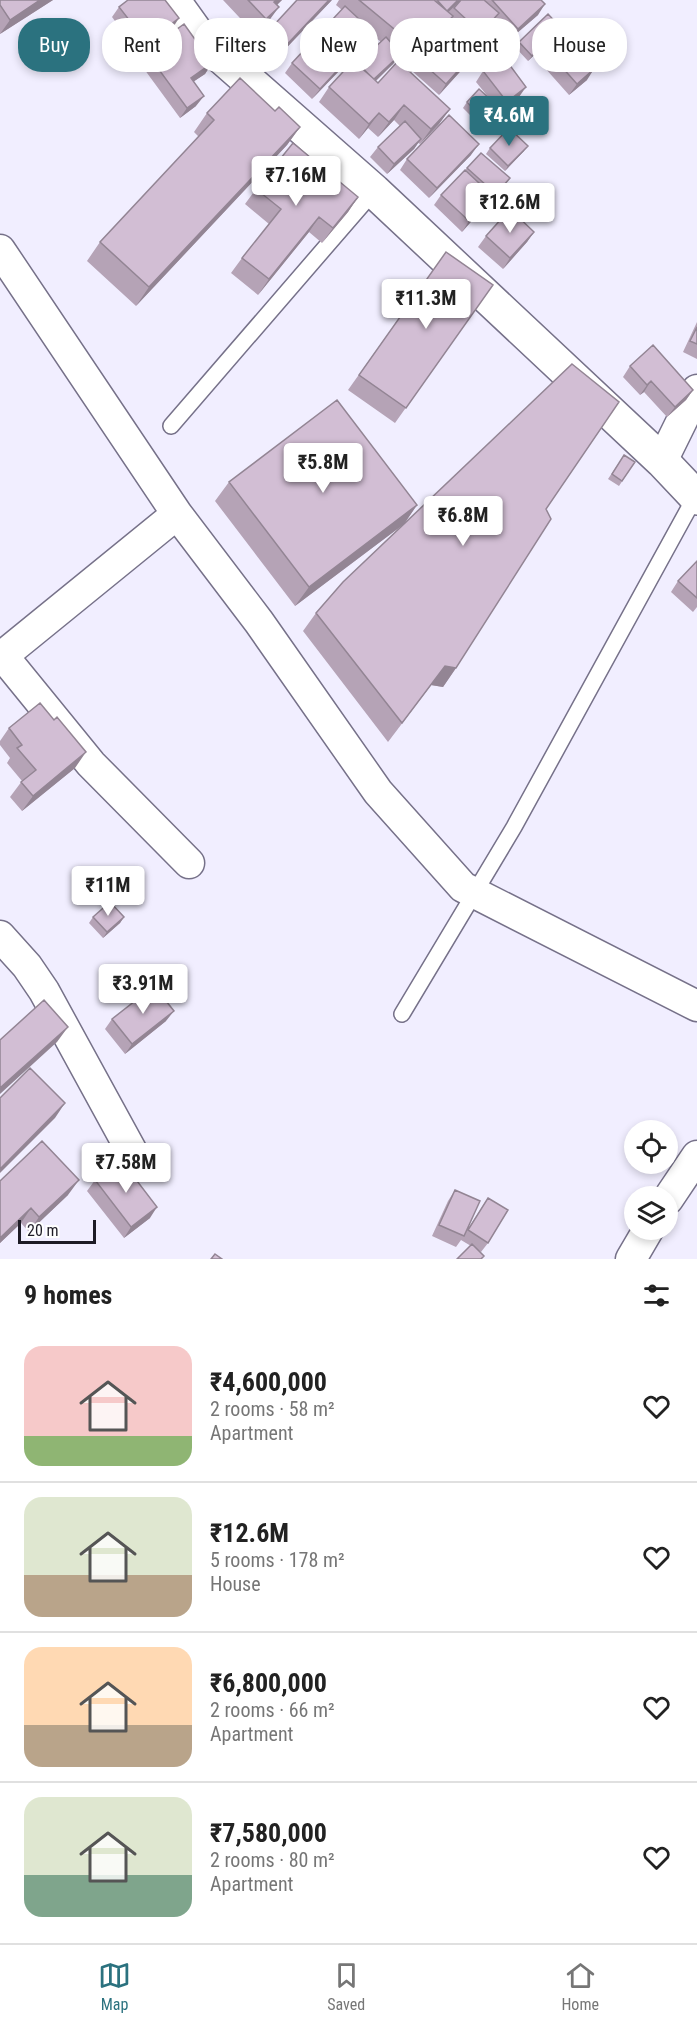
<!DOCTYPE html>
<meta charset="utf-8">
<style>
:root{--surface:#fff;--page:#f2f2f2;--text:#222;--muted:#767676;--line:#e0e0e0;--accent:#2b727f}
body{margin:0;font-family:"Roboto Condensed",sans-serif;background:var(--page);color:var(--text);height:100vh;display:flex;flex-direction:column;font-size:22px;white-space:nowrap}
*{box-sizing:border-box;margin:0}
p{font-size:20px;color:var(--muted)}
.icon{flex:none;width:33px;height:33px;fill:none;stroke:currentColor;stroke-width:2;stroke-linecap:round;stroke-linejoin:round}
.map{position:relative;height:1259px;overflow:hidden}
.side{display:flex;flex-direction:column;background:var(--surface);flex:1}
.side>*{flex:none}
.hud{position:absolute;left:18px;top:18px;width:662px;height:54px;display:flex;gap:12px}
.tools{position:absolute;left:624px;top:1120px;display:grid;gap:12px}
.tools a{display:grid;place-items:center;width:54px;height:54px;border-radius:50%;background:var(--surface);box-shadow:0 3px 9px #0003;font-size:30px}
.scale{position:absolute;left:18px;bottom:15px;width:78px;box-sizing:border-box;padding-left:6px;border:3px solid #1d1b25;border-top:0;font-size:16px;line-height:21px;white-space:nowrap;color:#1d1b25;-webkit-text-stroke:4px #fefefe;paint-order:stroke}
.price{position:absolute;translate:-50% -51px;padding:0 14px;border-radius:6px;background:#fff;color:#222;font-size:20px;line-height:39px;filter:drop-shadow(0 2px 3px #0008)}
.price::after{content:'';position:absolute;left:50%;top:36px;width:18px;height:14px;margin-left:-9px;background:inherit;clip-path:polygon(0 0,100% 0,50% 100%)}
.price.current{background:var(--accent);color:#fff}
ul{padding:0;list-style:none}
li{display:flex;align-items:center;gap:18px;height:150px;padding:0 24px}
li+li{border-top:2px solid var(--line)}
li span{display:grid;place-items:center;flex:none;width:168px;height:120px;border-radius:18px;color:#555}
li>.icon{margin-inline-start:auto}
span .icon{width:72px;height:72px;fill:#fffc;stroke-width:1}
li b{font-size:26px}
h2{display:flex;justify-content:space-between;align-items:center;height:72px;padding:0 24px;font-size:26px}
.chip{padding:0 21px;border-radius:24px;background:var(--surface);box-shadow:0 3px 9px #0003;font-size:21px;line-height:54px}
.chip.current{background:var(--accent);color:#fff}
.tabs{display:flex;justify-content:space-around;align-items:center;height:84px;border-top:2px solid var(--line);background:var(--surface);font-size:16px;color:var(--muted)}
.tabs a{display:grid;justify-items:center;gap:3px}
.tabs .current{color:var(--accent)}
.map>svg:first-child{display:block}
</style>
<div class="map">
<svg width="697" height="1259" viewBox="0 0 697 1259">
<rect width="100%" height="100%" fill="#f1eeff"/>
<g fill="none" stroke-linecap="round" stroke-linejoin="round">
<defs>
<path id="service" d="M171,426L374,191
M402,1014L514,827L695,497"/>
<path id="minor" d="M0,250L177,514L259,622L378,792L463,887L697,1006
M662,461L697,390
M3,656L91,764L189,863
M0,658L177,514
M0,936L27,966L44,991L137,1161
M668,1199L697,1156
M631,1259L648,1230"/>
<path id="trunk" d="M173,0L201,39L374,191L662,461L697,498"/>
</defs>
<use href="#service" stroke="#767189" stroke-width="18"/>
<use href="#minor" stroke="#767189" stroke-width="33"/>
<use href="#trunk" stroke="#767189" stroke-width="36"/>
<use href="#service" stroke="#fff" stroke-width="15"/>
<use href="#minor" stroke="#fff" stroke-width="30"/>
<use href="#trunk" stroke="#fff" stroke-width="33"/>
</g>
<path fill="#b5a3b6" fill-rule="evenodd" d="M0,0H53L0,34Z
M223,0H282L277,5L268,22L255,34Z
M332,0L271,64L254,48L262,38Z
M339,0H541L538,15L510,39L493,20L478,39L476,54L439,95L412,71L411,73L450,109L439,124L420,144L418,143L414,149L387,174L370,157L378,147L400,126L394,120L378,137L368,128L359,139L319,102L329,87L357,64L381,42L371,34L366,43L312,99L285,73L292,63L342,10L336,5ZM449,21L452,24L420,59L419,58L442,31ZM399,56L401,58L378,83L376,81L393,64Z
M119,7L172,29L139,53L112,17Z
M561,28L557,33L528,61L515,47L519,42Z
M545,48L587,80L569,95L537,59Z
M146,52L212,63L205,74L194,81L196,106L180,118L139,62Z
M483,71L519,97L500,112L491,101L487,106L474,119L463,108L467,102L489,98L476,82Z
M275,111L300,127L287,145L136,306L87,261L100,242L199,137L194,132L207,113Z
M490,148L524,151L505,171L486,154Z
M471,155L429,198L400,170L407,159Z
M467,168L510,178L502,189L488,204L487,203L462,232L434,205L441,195Z
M256,189L358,197L348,212L322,243L309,232L258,295L231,273L242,258L269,224L245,204Z
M534,232L527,242L503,269L478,247L486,236Z
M446,252L493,285L395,423L348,390Z
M697,322V359L683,352Z
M630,366L693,390L686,400L667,417L644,392L640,395L623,377Z
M624,455L635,462L619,486L608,479Z
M229,482L417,505L404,524L295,606L215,501Z
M546,509L456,668L443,687L431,685L388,742L303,631L316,613Z
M697,561V607L693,612L671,592L678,581Z
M9,728L75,768L22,811L10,797L22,781L7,763L10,758L0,745V741Z
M93,917H124L120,923L103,938L89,923Z
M112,1019L166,1021L125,1054L105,1029Z
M95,1180L150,1218L124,1238L87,1191Z
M0,1181L68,1195L29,1232L21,1223L0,1243Z
M455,1190L465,1233L488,1198V1243L481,1252L461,1240L456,1247L432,1236L448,1201Z"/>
<path fill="#938594" d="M40,0H53L0,34L10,20Z
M277,0H282L264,17L274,2Z
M329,0H332L271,64L278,54Z
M458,0H461L439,21L447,11Z
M545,4L538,15L510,39L518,29Z
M279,7L268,22L255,34L266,19Z
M499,13L491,24L473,43L481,33Z
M453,16L442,31L412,67L422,52Z
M179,18L172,29L139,53L147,43Z
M561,28L557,33L528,61L532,56Z
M373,32L366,43L312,99L320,89Z
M483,43L476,54L439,95L446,84Z
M401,54L393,64L365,91L373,80Z
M420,59L410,74L409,71Z
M212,63L205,74L184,88L191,78Z
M594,69L587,80L569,95L577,84Z
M526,87L519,97L500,112L507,102Z
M204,96L196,106L180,118L187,108Z
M491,100L487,106L474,119L478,114Z
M404,105L394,120L378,137L389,122Z
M450,109L439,124L420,144L431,129Z
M379,113L368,128L359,139L369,124Z
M300,127L287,145L136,306L149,287Z
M421,139L414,149L387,174L394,164Z
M479,144L471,155L429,198L437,188Z
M528,146L524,151L505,171L508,166Z
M510,178L502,189L488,204L496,194Z
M493,196L485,206L462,232L469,221Z
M358,197L348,212L322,243L333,228Z
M319,217L309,232L258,295L269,279Z
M534,232L527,242L503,269L510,258Z
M651,381L644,392L640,395L647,385Z
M693,390L686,400L667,417L675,407Z
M417,505L404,524L295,606L309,587Z
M445,666L456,668L443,687L431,685L388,742Z
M86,752L75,768L22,811L33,796Z
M124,917L120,923L103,938L107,932Z
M174,1011L166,1021L125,1054L132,1044Z
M68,1027L57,1042L0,1094V1088Z
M65,1103L55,1118L0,1173V1169Z
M79,1180L68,1195L29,1232L39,1217Z
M157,1207L150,1218L124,1238L131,1227Z
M31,1208L21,1223L0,1243V1238Z"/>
<path fill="#d2bed4" stroke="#938594" stroke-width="1.5" d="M0,0H40L10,20L0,5Z
M128,0H165L179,18L147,43L119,7Z
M248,0H277L274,2L279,7L266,19Z
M297,0H329L278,54L262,38Z
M359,0H434L453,16L422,52Z
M437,0H458L447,11Z
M461,0H484L499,13L481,33L454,8Z
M492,0H541L545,4L518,29Z
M345,6L373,32L320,89L292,63Z
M548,14L561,28L532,56L519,42Z
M456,19L483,43L446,84L419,60Z
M184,24L212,63L191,78L204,96L187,108L146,52Z
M562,33L594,69L577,84L545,48Z
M386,37L401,54L374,79L357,64Z
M409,49L420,59L409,71L450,109L431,129L404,105L389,122L379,113L369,124L329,87L354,60L378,83Z
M503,56L526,87L507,102L483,71Z
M240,78L275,111L279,107L300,127L149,287L100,242L214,120L207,113Z
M479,89L491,100L478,114L467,102Z
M449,115L479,144L437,188L407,159Z
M405,121L421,139L394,164L378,147Z
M509,128L528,146L508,166L490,148Z
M293,143L358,197L333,228L319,217L269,279L242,258L281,209L256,189Z
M481,153L510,178L496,194L467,168Z
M465,170L493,196L469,221L441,195Z
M510,209L534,232L510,258L486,236Z
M446,252L493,285L406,408L359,375Z
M697,327V344L690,341Z
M653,345L693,390L675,407L651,381L647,385L630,366Z
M572,364L619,402L546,509L551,519L456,668L445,666L402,723L316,613L343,582Z
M337,400L417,505L309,587L229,482Z
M624,455L635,462L622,481L612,474Z
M697,561V598L678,581Z
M40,703L54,720L57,717L86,752L33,796L21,782L36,770L17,748L22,745L9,728Z
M110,902L124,917L107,932L93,917Z
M154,986L174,1011L132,1044L112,1019Z
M44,1000L68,1027L0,1088V1040Z
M30,1068L65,1103L0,1169V1098Z
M42,1141L79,1180L39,1217L31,1208L0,1238V1181Z
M121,1160L157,1207L131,1227L95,1180Z
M455,1190L480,1201L464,1236L439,1225Z
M488,1198L508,1210L488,1243L468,1230Z
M472,1244L484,1256L481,1259H457Z
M215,1254L222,1259H211Z"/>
</svg>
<div class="tools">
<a><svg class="icon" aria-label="locate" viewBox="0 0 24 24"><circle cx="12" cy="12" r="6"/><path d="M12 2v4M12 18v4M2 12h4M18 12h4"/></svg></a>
<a><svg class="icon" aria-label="layers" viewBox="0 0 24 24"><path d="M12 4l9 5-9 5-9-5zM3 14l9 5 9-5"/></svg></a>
</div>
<div class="scale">20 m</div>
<b class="price current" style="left:509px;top:147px">₹4.6M</b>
<b class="price" style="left:296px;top:207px">₹7.16M</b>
<b class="price" style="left:510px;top:234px">₹12.6M</b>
<b class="price" style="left:426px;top:330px">₹11.3M</b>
<b class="price" style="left:323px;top:494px">₹5.8M</b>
<b class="price" style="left:463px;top:547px">₹6.8M</b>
<b class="price" style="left:108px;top:917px">₹11M</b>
<b class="price" style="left:143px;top:1015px">₹3.91M</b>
<b class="price" style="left:126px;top:1194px">₹7.58M</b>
<div class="hud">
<a class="chip current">Buy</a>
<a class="chip">Rent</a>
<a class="chip">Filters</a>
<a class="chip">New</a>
<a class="chip">Apartment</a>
<a class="chip">House</a>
</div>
</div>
<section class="side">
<h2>9 homes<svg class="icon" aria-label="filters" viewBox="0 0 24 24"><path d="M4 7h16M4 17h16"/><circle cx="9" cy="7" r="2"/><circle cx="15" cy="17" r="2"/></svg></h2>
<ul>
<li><span style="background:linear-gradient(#f6c9c9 75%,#8fb573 0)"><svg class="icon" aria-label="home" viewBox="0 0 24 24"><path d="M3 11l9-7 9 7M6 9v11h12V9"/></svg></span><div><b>₹4,600,000</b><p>2 rooms · 58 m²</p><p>Apartment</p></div><svg class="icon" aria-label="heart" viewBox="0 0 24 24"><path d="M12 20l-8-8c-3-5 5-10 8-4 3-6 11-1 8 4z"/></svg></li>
<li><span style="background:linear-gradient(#dfe7d0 65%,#b9a48a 0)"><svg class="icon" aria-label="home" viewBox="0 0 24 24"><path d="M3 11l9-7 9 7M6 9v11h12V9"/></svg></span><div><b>₹12.6M</b><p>5 rooms · 178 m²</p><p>House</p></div><svg class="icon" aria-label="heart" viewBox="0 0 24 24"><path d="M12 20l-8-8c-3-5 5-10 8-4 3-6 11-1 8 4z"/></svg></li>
<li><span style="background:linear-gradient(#ffd9b3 65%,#b9a48a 0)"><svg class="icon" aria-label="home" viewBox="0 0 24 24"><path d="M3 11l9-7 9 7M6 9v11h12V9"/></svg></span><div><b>₹6,800,000</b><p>2 rooms · 66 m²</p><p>Apartment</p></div><svg class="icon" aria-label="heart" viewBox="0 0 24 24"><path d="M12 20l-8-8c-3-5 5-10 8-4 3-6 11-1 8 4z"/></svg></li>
<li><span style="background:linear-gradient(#dfe7d0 65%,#7fa58c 0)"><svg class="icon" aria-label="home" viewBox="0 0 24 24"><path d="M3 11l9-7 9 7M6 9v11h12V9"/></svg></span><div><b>₹7,580,000</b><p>2 rooms · 80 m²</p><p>Apartment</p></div><svg class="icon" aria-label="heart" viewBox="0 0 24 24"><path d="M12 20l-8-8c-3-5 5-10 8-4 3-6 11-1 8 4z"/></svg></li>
</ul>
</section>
<nav class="tabs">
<a class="current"><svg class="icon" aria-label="map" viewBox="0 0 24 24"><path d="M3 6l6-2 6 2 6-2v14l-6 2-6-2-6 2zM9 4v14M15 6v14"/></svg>Map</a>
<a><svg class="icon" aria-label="saved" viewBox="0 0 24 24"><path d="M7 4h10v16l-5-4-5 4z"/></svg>Saved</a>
<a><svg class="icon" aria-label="home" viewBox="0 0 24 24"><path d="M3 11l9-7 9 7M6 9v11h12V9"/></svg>Home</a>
</nav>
